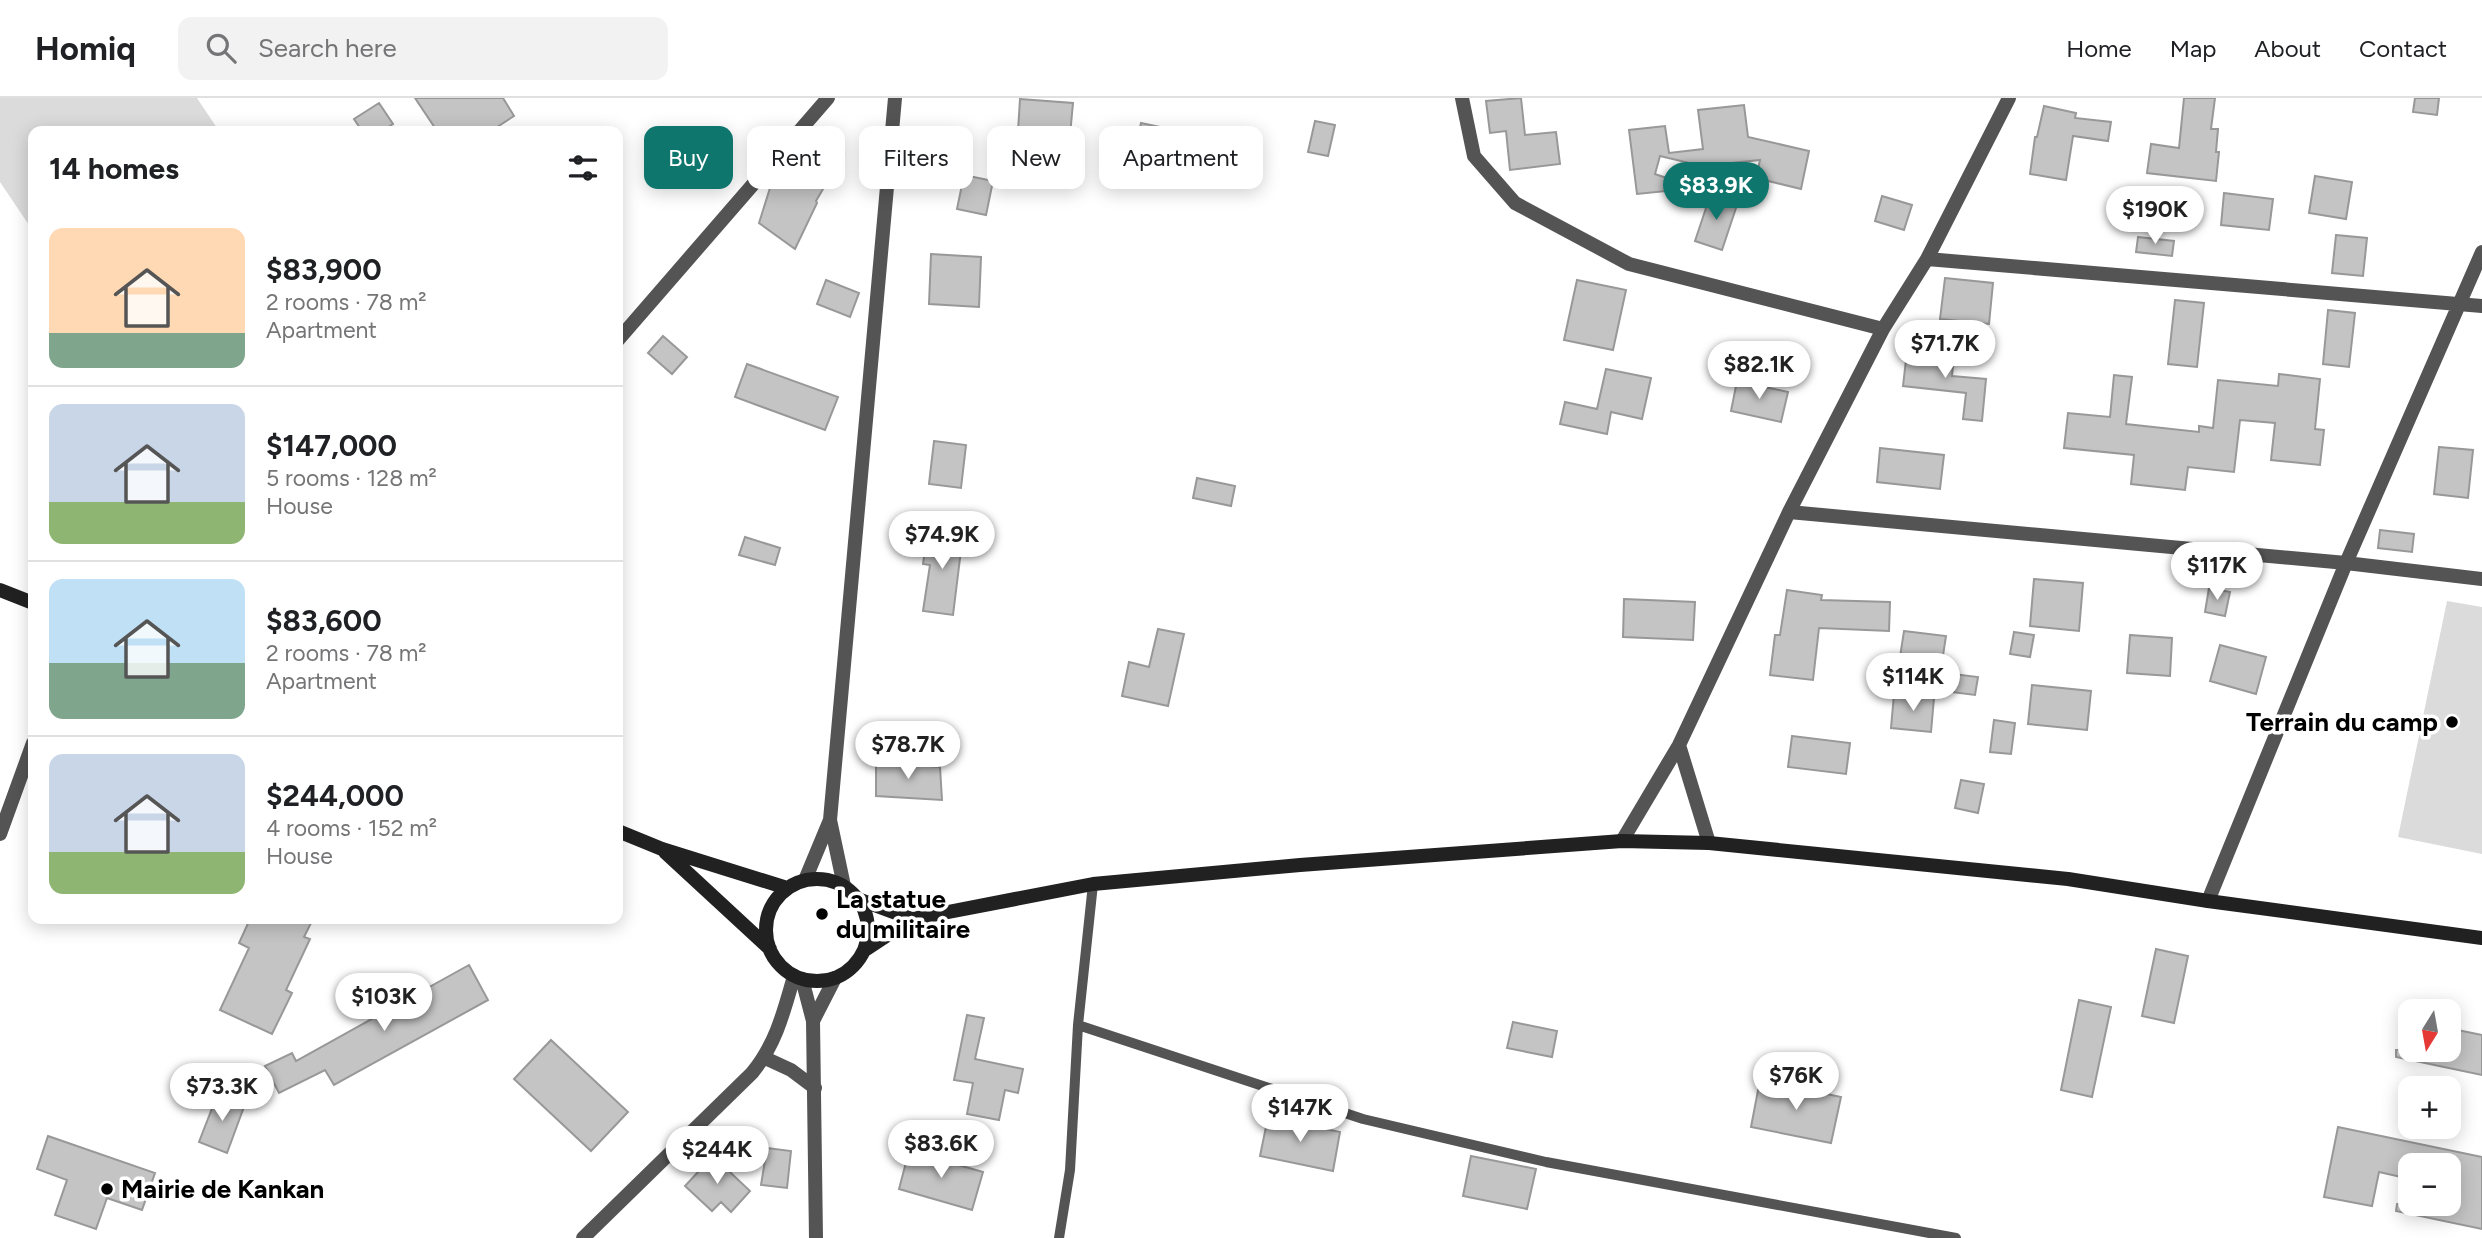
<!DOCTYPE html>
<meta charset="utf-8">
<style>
:root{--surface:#fff;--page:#f2f2f2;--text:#202124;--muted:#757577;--line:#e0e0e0;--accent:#0f766e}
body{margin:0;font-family:Figtree,sans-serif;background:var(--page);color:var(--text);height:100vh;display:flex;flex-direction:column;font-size:26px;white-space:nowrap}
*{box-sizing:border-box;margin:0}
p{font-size:23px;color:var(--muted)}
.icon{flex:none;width:38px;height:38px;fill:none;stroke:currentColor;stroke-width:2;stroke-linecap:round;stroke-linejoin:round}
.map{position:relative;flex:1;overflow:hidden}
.sheet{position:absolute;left:28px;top:28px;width:595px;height:798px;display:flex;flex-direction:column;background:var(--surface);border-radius:14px;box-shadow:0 4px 18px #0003}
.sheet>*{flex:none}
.hud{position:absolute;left:644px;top:28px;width:665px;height:63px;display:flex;gap:14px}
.needle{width:46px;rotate:191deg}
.controls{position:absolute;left:2398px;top:901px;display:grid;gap:14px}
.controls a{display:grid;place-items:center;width:63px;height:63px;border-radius:14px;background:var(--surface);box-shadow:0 4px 18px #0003;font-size:35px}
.price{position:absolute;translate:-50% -60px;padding:0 16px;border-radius:24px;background:#fff;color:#222;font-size:23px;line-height:46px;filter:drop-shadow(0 2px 4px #0008)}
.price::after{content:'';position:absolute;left:50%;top:42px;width:21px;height:16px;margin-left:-10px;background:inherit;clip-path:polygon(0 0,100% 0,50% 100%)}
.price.current{background:var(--accent);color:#fff}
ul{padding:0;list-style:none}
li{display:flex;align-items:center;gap:21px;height:175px;padding:0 21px}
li+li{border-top:2px solid var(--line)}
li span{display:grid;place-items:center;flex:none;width:196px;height:140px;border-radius:14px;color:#555}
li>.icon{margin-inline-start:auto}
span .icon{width:84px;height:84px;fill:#fffc;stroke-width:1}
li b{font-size:30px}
h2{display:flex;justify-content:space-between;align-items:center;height:84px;padding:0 21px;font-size:30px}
.tag{padding:0 24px;border-radius:14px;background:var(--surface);box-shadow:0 4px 18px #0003;font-size:24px;line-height:63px}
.tag.current{background:var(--accent);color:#fff}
header{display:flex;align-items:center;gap:42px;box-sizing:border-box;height:98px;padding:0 35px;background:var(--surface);border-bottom:2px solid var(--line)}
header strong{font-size:33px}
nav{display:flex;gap:38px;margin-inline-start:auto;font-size:24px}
.search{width:490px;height:63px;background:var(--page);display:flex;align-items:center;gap:18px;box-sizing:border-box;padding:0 24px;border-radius:14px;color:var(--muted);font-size:26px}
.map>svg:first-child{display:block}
</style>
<header>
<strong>Homiq</strong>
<div class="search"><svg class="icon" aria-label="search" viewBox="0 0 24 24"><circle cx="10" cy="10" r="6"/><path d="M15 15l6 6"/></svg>Search here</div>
<nav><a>Home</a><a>Map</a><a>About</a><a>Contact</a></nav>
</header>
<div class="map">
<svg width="2482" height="1140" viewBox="0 0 2482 1140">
<rect width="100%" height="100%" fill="#fff"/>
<path fill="#dbdbdb" d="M0,0H197L219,33H33V133L0,84Z
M2447,503L2482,509V756L2398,739Z"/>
<path fill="#c4c4c4" stroke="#989898" stroke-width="2" d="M415,0H503L514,18L491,33H437Z
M1521,0L1525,37L1556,34L1560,66L1510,72L1506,33L1490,35L1486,3Z
M2184,0H2215L2211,31H2218L2216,54H2219L2216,83L2147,75L2151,46L2179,50Z
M2415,0H2439L2437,17L2413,14Z
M1020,1L1073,5L1070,37L1018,33Z
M379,5L393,26L382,33H362L354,21Z
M1744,7L1748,39L1809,53L1801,91L1756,80L1760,62L1714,67V71L1660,58L1655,76L1696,90L1637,96L1629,32L1665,28L1669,55L1703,51L1698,12Z
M2044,8L2076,15L2075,20L2111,24L2108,43L2073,38L2066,82L2030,76L2035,39H2037Z
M1315,23L1335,27L1328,58L1308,54Z
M1141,25L1184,34L1176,70L1133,60Z
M821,42L844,55L816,103L817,105L795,151L759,125L770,90H794Z
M964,77L993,83L986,117L957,111Z
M2315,78L2352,84L2346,121L2309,115Z
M1711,95L1738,104L1722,152L1695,143Z
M2224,95L2273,101L2269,132L2221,127Z
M1882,98L1912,107L1904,132L1875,123Z
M2336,137L2367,140L2363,178L2332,175Z
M2138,139L2174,143L2172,158L2136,154Z
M931,156L981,159L979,209L929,206Z
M1945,180L1993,185L1989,226L1940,221Z
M826,182L859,195L850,219L817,206Z
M1577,182L1626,192L1613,252L1564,242Z
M2175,202L2204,205L2197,269L2168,266Z
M2328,212L2355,215L2349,269L2323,266Z
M663,238L687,259L672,276L648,255Z
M1907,253L1954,258L1952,278L1986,281L1982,323L1963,321L1966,295L1903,288Z
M747,266L838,299L825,332L735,299Z
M1606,271L1651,280L1642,321L1611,314L1607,336L1560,326L1565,304L1597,311Z
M2279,276L2320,281L2315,331L2324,332L2320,367L2271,362L2275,325L2240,322L2234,374L2188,369L2185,392L2131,386L2134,357L2064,350L2068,315L2110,319L2114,277L2132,279L2126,326L2199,334V328L2213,330L2218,282L2278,288Z
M1737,283L1788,294L1781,324L1731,313Z
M934,343L966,347L961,390L929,386Z
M2439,349L2473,352L2468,400L2434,396Z
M1880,350L1944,357L1940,391L1877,384Z
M1197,380L1235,388L1231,408L1193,400Z
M928,431L963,436L953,517L923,513L930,467L923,466Z
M2380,432L2414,436L2412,454L2378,450Z
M745,439L780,450L775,467L739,457Z
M2034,481L2083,485L2079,533L2030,528Z
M2209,490L2230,494L2225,518L2205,514Z
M1787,492L1822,497L1821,502L1890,504L1889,533L1819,530L1813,582L1770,577L1775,537H1780Z
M1624,501L1695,504L1693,542L1623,539Z
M1158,531L1184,536L1168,608L1122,598L1129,564L1149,569Z
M1904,533L1946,538L1942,564L1900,559Z
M2014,534L2034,537L2030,559L2010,556Z
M2130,537L2172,540L2170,578L2127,575Z
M2220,547L2266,559L2256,596L2210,583Z
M1953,576L1978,579L1975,597L1951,594Z
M2032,587L2091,593L2087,632L2028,626Z
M1894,596L1934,600L1931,634L1891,630Z
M1994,622L2015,625L2011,656L1990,654Z
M1792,638L1850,645L1846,676L1788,669Z
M876,663L940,669L942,702L876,698Z
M1961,682L1984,686L1978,715L1955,710Z
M250,821H313L304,839L310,841L286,892L292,895L272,936L220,912L249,850L239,845Z
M2156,851L2188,858L2174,925L2142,918Z
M469,867L488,902L334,987L325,972L279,995L265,968L292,955L296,963Z
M2079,902L2111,909L2092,999L2061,992Z
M967,917L984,920L975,961L1023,971L1018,995L1005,992L999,1022L967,1016L973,985L954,982Z
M1513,924L1557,933L1552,959L1507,950Z
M2448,930L2482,937V977L2396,959V952H2448Z
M551,942L628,1014L591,1053L514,981Z
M1760,982L1841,999L1831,1045L1751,1029Z
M218,995L245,1006L227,1055L199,1044Z
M1268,1019L1340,1034L1333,1073L1260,1058Z
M2338,1029L2482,1059V1131L2396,1113L2397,1106H2448V1068H2410V1081L2379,1074L2372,1108L2324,1099Z
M48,1038L155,1075L142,1112L107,1100L96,1131L55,1117L67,1082L37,1071Z
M767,1050L791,1053L787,1090L761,1087Z
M909,1053L983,1074L972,1112L899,1091Z
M713,1058L750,1093L731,1114L721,1104L712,1113L685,1088Z
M1471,1058L1536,1071L1527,1111L1463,1098Z"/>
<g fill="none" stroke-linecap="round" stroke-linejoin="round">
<path stroke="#545454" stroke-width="10" d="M1078,927L1363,1021L1546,1064L1956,1140
M1059,1140L1070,1072L1078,927L1093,786"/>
<path stroke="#545454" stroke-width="14" d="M1462,0L1474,58L1515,105L1629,166L1883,231
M1927,161L2482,208
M618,242L828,0
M1789,414L1883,231L1927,161L2009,0
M1679,647L1709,745
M0,736L33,645
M1622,743L1679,647L1789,414L2346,465L2482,481
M2208,803L2346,465L2482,154"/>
<path stroke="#545454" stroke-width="14" d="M805,782L830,722
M844,788L830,722L895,0
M802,881L813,923L816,1140
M813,923L835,880
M765,960L791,972L815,990
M583,1140L752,975C776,946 784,913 794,878"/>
<path stroke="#212121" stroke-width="14" d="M0,492L33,505
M618,733L662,751L787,790
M665,754L770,851
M766 832a51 51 0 1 1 102 0a51 51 0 1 1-102 0Z
M858,801L912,821
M865,852L912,821L1093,786L1300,767L1622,743L1709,745L2068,781L2208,803L2482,840"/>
</g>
<g fill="#000" stroke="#fff" stroke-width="2.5">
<circle cx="2452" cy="624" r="7"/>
<circle cx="822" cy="816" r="7"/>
<circle cx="107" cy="1091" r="7"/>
</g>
<g text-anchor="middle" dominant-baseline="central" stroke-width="7" stroke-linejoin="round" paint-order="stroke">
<g font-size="26" font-weight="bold" fill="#000" stroke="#fff" text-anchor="start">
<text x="2438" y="624" text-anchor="end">Terrain du camp</text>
<text x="836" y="801">La statue<tspan x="836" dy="30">du militaire</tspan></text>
<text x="121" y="1091">Mairie de Kankan</text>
</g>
</g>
</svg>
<div class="controls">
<a><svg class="needle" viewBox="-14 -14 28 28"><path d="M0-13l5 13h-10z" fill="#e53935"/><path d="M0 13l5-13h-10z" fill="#757577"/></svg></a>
<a>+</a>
<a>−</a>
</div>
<b class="price current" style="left:1716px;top:124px">$83.9K</b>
<b class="price" style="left:2155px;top:148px">$190K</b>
<b class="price" style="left:1945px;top:282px">$71.7K</b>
<b class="price" style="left:1759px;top:303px">$82.1K</b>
<b class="price" style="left:942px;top:473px">$74.9K</b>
<b class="price" style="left:2217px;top:504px">$117K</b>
<b class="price" style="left:1913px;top:615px">$114K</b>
<b class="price" style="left:908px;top:683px">$78.7K</b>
<b class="price" style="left:384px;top:935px">$103K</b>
<b class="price" style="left:1796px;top:1014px">$76K</b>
<b class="price" style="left:222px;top:1025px">$73.3K</b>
<b class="price" style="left:1300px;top:1046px">$147K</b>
<b class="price" style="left:941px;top:1082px">$83.6K</b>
<b class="price" style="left:717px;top:1088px">$244K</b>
<div class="hud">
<a class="tag current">Buy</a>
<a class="tag">Rent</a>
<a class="tag">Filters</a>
<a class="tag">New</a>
<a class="tag">Apartment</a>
</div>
<section class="sheet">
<h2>14 homes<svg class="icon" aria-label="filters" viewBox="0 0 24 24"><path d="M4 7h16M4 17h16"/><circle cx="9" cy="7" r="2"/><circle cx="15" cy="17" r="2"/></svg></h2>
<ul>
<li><span style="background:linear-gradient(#ffd9b3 75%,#7fa58c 0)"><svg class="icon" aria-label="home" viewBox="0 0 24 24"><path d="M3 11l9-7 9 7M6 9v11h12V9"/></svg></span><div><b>$83,900</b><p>2 rooms · 78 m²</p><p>Apartment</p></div></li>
<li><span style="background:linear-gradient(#c9d6e8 70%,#8fb573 0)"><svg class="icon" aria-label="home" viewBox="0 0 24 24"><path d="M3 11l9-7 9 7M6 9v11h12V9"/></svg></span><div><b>$147,000</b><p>5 rooms · 128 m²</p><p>House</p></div></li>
<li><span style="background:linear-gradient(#bfe0f5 60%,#7fa58c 0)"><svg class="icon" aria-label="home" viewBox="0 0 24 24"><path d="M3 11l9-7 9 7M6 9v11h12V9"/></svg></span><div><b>$83,600</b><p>2 rooms · 78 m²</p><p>Apartment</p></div></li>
<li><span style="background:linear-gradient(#c9d6e8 70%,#8fb573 0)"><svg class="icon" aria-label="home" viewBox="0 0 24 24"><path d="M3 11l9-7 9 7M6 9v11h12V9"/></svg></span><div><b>$244,000</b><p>4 rooms · 152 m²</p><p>House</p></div></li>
</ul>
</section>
</div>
